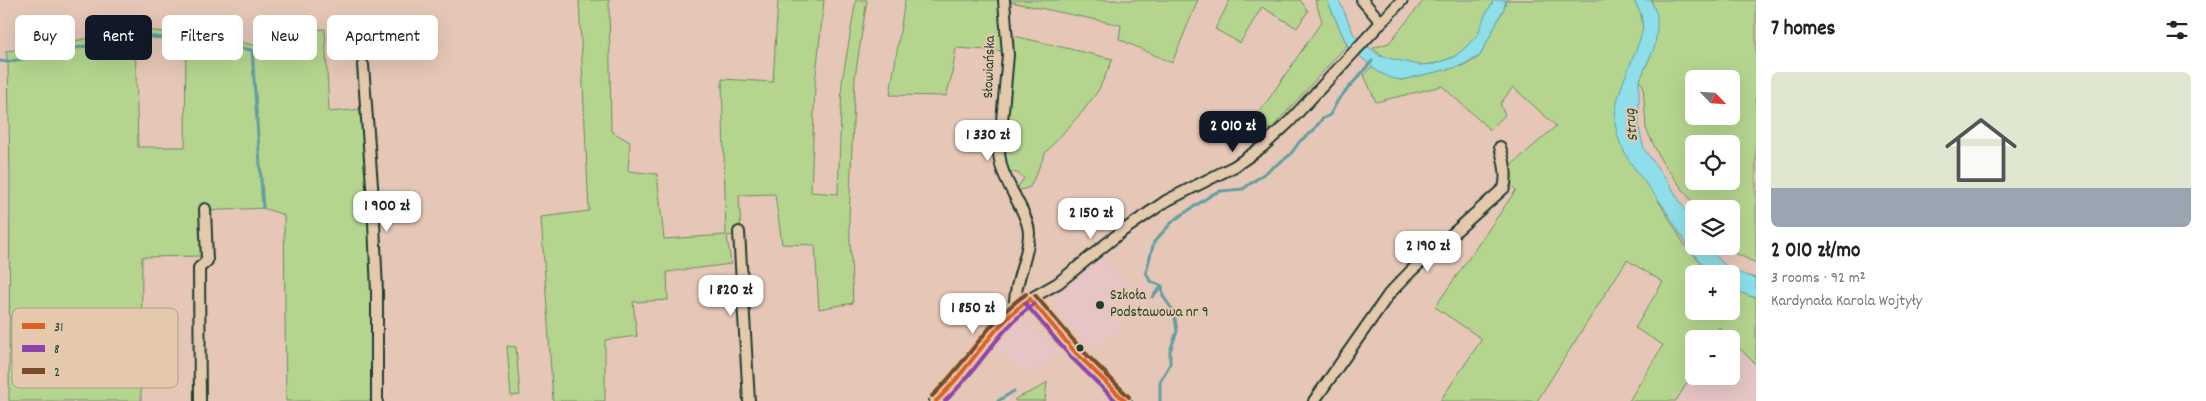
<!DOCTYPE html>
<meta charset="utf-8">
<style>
:root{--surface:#fff;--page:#f2f2f2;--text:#222;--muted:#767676;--line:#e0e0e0;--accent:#111827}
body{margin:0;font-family:Dekko,sans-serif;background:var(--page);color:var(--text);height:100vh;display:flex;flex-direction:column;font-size:19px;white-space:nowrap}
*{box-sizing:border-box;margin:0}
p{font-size:16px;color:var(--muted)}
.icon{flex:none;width:28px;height:28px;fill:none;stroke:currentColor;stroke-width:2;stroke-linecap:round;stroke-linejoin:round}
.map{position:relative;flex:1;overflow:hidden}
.side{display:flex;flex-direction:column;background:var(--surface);width:450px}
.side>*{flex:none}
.top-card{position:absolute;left:15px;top:15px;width:475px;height:45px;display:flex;gap:10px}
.needle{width:32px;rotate:115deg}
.buttons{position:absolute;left:1685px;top:70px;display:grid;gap:10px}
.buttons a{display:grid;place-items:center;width:55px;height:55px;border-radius:8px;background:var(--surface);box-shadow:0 5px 20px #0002;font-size:25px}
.price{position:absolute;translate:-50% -42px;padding:0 11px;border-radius:10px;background:#fff;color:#222;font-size:16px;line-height:32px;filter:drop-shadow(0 1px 2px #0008)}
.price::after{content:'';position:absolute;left:50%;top:30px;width:15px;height:11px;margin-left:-8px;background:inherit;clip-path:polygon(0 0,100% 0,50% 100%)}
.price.on{background:var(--accent);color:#fff}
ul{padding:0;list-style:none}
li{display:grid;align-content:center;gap:10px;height:265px;padding:0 15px}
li+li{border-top:1px solid var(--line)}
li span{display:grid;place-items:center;height:155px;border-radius:8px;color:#555}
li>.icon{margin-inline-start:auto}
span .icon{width:90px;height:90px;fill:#fffc;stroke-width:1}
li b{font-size:21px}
h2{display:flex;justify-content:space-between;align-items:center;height:60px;padding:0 15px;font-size:21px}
.chip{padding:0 18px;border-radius:8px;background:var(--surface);box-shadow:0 5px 20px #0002;font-size:18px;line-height:45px}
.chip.on{background:var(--accent);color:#fff}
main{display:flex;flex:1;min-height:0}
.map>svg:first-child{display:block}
</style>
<main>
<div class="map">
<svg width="1756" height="401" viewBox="0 0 1756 401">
<rect width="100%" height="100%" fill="#e6c7b7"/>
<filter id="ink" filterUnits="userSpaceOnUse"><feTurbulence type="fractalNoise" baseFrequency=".02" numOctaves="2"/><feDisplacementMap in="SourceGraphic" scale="10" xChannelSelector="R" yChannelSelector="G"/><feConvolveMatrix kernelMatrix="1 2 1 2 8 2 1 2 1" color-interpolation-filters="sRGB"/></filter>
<g filter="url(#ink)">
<path fill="#e7c5c5" d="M1099,259L1134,288L1143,275L1152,299L1095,351L1087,340L1086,342L1074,332L1056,311L1054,303L1058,295Z
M1021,316L1063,353L1028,375L990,348L996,345L1006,335Z
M1719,327L1731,339H1712Z
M1731,339L1756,365V401H1676L1694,371V376H1731Z"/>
<path fill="#b5d58f" stroke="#6a8962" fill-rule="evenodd" d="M579,0H609L611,131L630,142L628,171L657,174L664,239L726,235L722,79L773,82L778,0H824L815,84L811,192L838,194L842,82L856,0H867L855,77L849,217L853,303L819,309L815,245L782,244L775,194L739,195L741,234L727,236L731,264L667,272L668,300L633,302L637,336L605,340V401H553L541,217L589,211Z
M905,0H1001L1004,51L956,48L951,79L946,96L890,95Z
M1011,0H1198L1172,63L1119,39L1121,25L1011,2Z
M1230,0H1300L1308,11L1297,28L1262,7L1240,43L1215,29Z
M1315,0H1327L1347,45L1270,130L1262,125L1257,116L1322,21Z
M1424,0H1494C1487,10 1484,24 1478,35C1457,68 1401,76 1373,48L1389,43Z
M1506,0H1634L1641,14L1643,28L1640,43L1624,82L1658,200L1686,247L1712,274H1694V311H1731V288L1749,296L1756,297V365L1719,327L1712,339H1694V371L1676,401H1629L1663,345L1635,328L1663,282L1627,260L1537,401H1440L1482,339L1435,307L1516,190L1511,185L1507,169L1556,126L1513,87L1500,104L1505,115L1490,130L1442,86L1376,102L1364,75L1372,66L1378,72L1401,80L1466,65L1480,56L1504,8Z
M1651,0H1756V263L1733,252L1729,246H1731V209H1698L1662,162L1646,129L1643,84L1639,82C1652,52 1664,32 1651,0ZM1694,79H1731V116H1694ZM1694,144H1731V181H1694Z
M136,29L227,39L261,47L273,42V33L325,29L329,112L363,109L373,248L374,401H286L284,215L263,208L203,211L204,256L142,257L141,401H9L10,175L8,62L6,51L69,42ZM135,36L186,41L185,147H138Z
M1014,36L1113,59L1098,91L1083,111L1046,152L1030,187L1015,192L1024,178L1017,173L1008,171L1004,155Z
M507,346L516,347L520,395L511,396Z
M1047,382L1045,401H1015V399L1041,387Z"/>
<path fill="#8edfe9" stroke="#629ea1" d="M1327,0H1339L1354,35L1380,56L1419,65L1434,64L1452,58L1464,49L1478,34L1485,15L1494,0H1506L1504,8L1480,56L1458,67L1401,80L1391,78L1378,72L1347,45Z
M1634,0H1651L1657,15V28L1655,46L1639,82V128L1644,149L1670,185L1694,225V246H1706C1723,265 1731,272 1756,278V297L1749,296L1731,288V274H1712C1689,253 1680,232 1663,206C1643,177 1609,147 1616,108C1620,81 1637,55 1643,28L1641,14Z"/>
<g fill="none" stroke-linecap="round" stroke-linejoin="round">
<path stroke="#629ea1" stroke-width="3" d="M0,61L8,62L139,35L252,50L263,208
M1152,297L1162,286
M998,401L1014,391
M1160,401V382L1170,364V351L1177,331L1174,312L1163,296L1162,286L1150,281L1146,272L1154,242L1174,220L1213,194L1221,191L1243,189L1290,155L1300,141L1312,132L1322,119L1330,115L1338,100L1372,61"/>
<defs>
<path id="minor" d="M1004,0L1008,55L999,154L1001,165C1006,186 1028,213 1029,233C1029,256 1016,277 1015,301L1019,306
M1362,0L1381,22
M363,65L373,199L377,292V401
M739,232L749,401
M1030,299L1058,283L1121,232L1166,201L1235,166L1262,147L1289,122L1402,0
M200,401L199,268L207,261L205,209
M1314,401L1389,294L1411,271L1504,188C1508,175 1504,160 1500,147"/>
<path id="tertiary" d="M936,401C972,372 989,323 1030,299L1075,352L1125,401"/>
</defs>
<use href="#minor" stroke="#1f3d34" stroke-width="14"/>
<use href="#tertiary" stroke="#1f3d34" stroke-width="16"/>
<use href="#minor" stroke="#e5c9ac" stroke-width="10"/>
<use href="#tertiary" stroke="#e5c9ac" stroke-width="12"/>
<defs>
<path id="bus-1" d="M1030,299L1075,352L1125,401
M936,401C970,369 991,326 1030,299"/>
<path id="bus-2" d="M1025,303L1070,356L1116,401
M945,401C978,371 997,330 1034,304"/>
<path id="bus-3" d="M1035,295L1080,348L1129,397
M932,396C966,364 987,321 1026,294"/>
</defs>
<use href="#bus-1" stroke="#e5c9ac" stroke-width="8"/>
<use href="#bus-2" stroke="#e5c9ac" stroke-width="8"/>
<use href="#bus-3" stroke="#e5c9ac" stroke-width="8"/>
<use href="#bus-1" stroke="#dd6124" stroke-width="4"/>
<use href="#bus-2" stroke="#8e44ad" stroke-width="4"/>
<use href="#bus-3" stroke="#7a4b2a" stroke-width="4"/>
</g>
</g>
<g fill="#1f3d34" stroke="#e5c9ac" stroke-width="2">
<circle cx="1100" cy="305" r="5"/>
<circle cx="1080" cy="348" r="4.5"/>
</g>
<g text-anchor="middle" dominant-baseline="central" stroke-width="4" stroke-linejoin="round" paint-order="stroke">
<g font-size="15" fill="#1f3d34" stroke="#e5c9ac">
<text transform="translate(990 67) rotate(-88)">Słowiańska</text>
</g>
<g font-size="15" fill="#1f3d34" stroke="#e5c9ac" text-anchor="start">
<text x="1110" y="296">Szkoła<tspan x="1110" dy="17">Podstawowa nr 9</tspan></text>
</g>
<g font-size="16" font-style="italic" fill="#25453d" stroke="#e5c9ac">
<text transform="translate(1632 125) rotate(-96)">Strug</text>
</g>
</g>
<rect x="12" y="308" width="166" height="80" rx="8" fill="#e5c9ac" stroke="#aa9f88" stroke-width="1"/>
<rect x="22" y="323" width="23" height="6" fill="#dd6124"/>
<rect x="22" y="345" width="23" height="7" fill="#8e44ad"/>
<rect x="22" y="368" width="23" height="6" fill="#7a4b2a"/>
<g font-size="14" fill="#1f3d34">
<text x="54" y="331">31</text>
<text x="54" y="353">8</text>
<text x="54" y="376">2</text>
</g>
</svg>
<div class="buttons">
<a><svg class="needle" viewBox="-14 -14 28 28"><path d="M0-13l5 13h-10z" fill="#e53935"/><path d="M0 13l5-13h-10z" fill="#767676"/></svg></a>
<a><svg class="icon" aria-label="locate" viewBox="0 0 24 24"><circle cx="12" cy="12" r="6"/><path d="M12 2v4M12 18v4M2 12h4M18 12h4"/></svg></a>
<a><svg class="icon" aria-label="layers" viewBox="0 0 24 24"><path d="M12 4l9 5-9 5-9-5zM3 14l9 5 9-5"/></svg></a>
<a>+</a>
<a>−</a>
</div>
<b class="price on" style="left:1233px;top:153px">2 010 zł</b>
<b class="price" style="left:988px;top:162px">1 330 zł</b>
<b class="price" style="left:387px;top:233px">1 900 zł</b>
<b class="price" style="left:1091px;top:240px">2 150 zł</b>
<b class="price" style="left:1428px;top:273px">2 190 zł</b>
<b class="price" style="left:731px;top:317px">1 820 zł</b>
<b class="price" style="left:973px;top:335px">1 850 zł</b>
<div class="top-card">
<a class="chip">Buy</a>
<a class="chip on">Rent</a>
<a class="chip">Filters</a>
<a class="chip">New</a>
<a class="chip">Apartment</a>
</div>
</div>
<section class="side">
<h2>7 homes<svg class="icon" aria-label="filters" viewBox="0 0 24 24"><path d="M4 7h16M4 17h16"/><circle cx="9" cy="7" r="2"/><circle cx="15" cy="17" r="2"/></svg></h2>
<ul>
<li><span style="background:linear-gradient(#dfe7d0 75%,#9aa5b1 0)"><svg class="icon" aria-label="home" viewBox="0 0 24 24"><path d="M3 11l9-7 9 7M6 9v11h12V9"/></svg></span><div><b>2 010 zł/mo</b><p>3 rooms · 92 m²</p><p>Kardynała Karola Wojtyły</p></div></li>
</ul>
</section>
</main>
